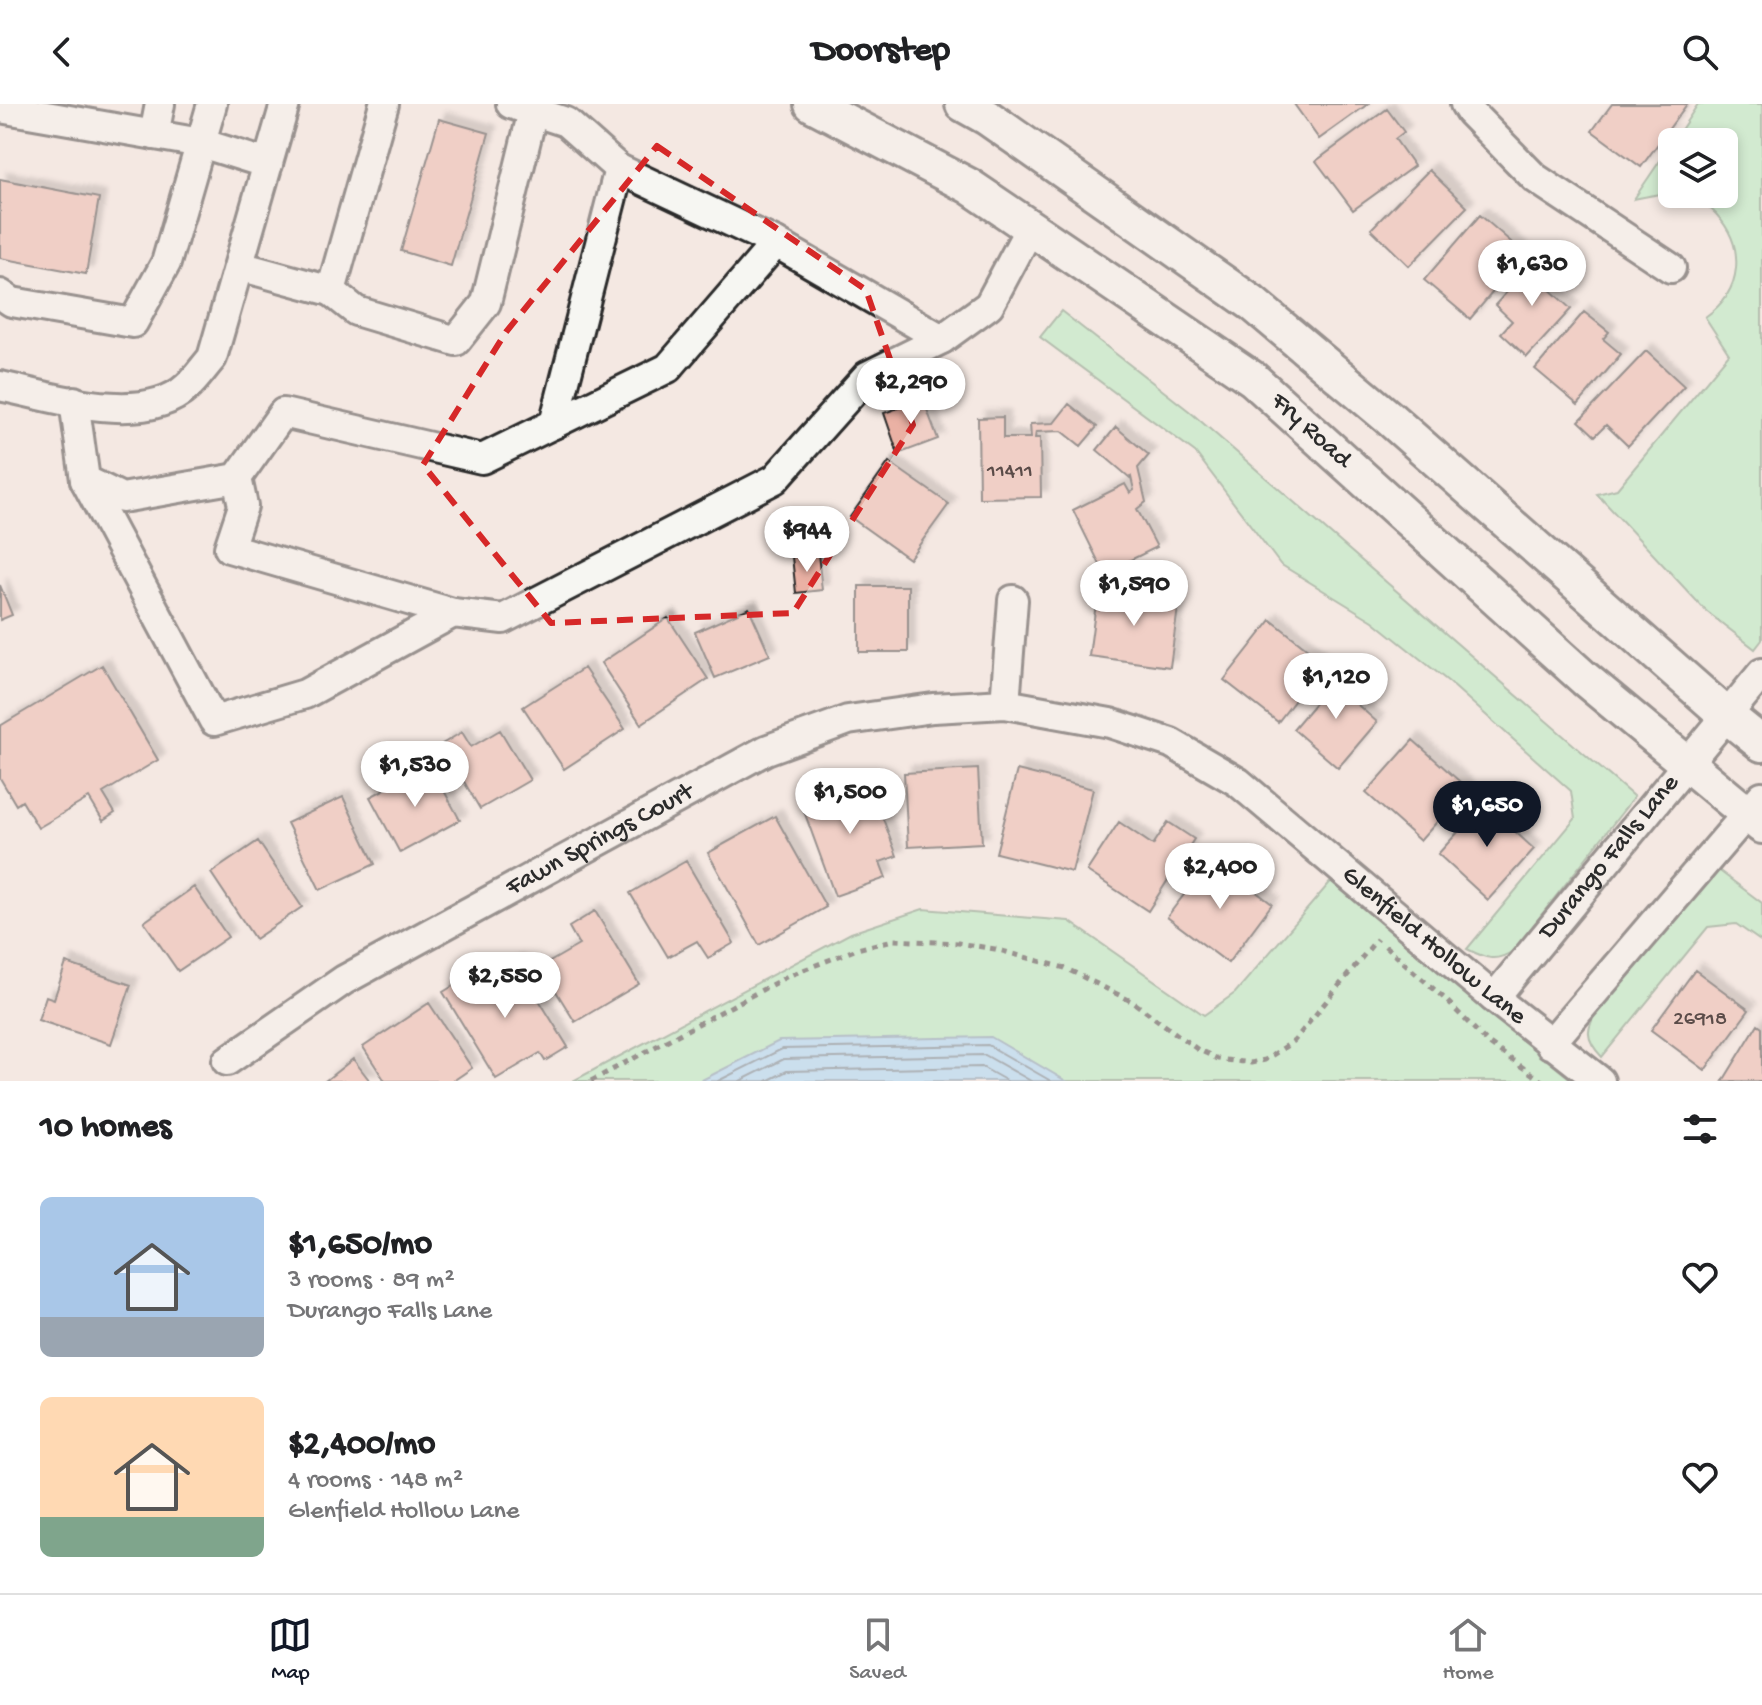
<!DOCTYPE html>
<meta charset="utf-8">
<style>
:root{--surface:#fff;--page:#f6f6f6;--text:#202124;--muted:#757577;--line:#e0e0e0;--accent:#111827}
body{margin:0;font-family:"Gochi Hand",sans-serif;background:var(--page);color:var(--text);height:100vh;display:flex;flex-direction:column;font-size:30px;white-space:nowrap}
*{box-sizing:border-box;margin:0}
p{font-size:26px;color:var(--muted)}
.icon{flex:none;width:44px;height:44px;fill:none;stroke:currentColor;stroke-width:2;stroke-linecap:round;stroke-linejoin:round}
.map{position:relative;height:977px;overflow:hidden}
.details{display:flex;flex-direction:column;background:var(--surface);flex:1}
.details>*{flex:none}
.tools{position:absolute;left:1658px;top:24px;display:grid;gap:16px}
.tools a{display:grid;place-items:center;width:80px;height:80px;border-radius:12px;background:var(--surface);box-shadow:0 4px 12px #0003;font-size:40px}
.price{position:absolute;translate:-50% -68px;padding:0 18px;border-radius:28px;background:#fff;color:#222;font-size:26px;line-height:52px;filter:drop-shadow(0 2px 4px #0008)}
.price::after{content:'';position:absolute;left:50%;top:48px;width:24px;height:18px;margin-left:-12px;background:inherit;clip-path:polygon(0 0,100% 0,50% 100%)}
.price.current{background:var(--accent);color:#fff}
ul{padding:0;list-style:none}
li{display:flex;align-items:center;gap:24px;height:200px;padding:0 40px}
li span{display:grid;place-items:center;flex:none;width:224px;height:160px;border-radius:12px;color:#555}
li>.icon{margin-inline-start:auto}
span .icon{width:96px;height:96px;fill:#fffc;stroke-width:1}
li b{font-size:34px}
h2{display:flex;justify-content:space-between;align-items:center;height:96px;padding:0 40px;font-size:34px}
header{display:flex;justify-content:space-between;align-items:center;height:104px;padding:0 40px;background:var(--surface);font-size:36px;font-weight:700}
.dock{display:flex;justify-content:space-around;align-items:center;height:112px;border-top:2px solid var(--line);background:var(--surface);font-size:22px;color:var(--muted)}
.dock a{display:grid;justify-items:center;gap:4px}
.dock .current{color:var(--accent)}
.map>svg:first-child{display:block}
</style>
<header><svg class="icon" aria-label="back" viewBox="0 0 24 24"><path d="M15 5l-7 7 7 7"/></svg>Doorstep<svg class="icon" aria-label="search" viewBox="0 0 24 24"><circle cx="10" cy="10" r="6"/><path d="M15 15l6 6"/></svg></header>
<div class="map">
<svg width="1762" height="977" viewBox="0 0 1762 977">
<defs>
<filter id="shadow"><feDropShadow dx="7" dy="-7" stdDeviation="2" flood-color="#0004"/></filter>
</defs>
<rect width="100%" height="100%" fill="#f4e8e2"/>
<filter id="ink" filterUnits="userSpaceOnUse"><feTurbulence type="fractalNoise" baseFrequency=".0125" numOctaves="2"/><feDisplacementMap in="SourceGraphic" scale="16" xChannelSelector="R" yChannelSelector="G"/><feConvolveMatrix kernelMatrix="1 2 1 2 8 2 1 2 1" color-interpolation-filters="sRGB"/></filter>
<g filter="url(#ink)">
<path fill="#a9eeba" stroke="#6a8c72" stroke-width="2" d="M1698,0H1762V536L1755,545L1706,507L1597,390L1617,385L1729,250L1705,213C1743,187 1746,143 1716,110C1708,101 1696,92 1684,90C1668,87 1650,92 1634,95L1672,39V90H1724V38H1673Z
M1061,207L1189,307L1634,693L1513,847C1495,859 1485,854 1467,845L1575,715L1571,687L1449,578L1373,517L1280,460L1195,348L1040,233Z
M1713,762L1762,799V838L1736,820L1708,823L1602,953C1584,934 1586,925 1599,903Z
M1333,775L1449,877L1573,977H573L851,829L923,805L1069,817L1204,911L1235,889Z"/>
<path fill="#9ad4fa" stroke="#6e90a7" stroke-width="2" d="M991,933L1066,977H700L779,937Z"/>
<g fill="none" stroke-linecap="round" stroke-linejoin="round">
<path stroke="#576f7e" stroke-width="2" d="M718,977L782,945L988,941L1051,977
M740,977L784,955L985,951L1031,977
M767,977L787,967L982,963L1007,977"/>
</g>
<path fill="#eab1a4" stroke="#2b2b2b" stroke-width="2" filter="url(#shadow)" d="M1294,0H1368L1319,35Z
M1612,0H1687L1641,63L1592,27Z
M1387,5L1404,28L1395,35L1414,62L1353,106L1316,57Z
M439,15L489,29L451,162L401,147Z
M1429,66L1467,103L1409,162L1371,125Z
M0,75L99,94L86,170L0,154Z
M1480,111L1525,150L1470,215L1424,176Z
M1539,153L1558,171L1547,183L1571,205L1527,253L1501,229L1512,217L1495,201Z
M1584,208L1609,228L1603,235L1621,250L1578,301L1535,265Z
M1646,247L1684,282L1628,342L1606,321L1595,332L1579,317Z
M923,295L938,335L898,350L884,309Z
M1069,300L1097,323L1081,342L1062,327L1036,328L1035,334H1040L1041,393L979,394L978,314L1003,313V334H1031L1030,320L1054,319Z
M1116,323L1149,351L1138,364L1146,398L1137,405L1157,443L1104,469L1073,406L1125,380L1130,389L1134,386L1131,373L1130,374L1097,346Z
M889,358L949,400L909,455L850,413Z
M818,450L822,486L796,489L792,453Z
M0,481L12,511L0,516Z
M859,482H908V548H859Z
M1098,484L1179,496L1170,563L1089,552Z
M749,504L770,551L715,574L695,528Z
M668,514L708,575L641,620L601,559Z
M1271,516L1324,558L1278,618L1224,576Z
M102,561L158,656L103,689L115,709L103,717L89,694L38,724L22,697L16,701L0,674V622Z
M584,564L625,625L564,665L523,603Z
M1344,565L1362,581L1351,595L1377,618L1338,664L1293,625Z
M500,626L530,676L480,705L442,640L462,628L471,643Z
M1413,636L1467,684L1420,737L1366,689Z
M430,661L460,716L400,749L370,693Z
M978,665L982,739L908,743L904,669Z
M1017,666L1093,685L1072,768L996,749Z
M868,675L897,752L880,758L886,774L835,792L801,699Z
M343,693L375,760L320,786L287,719Z
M1490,693L1516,717L1510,723L1534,745L1488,796L1438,750Z
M775,712L826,803L759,841L708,749Z
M1119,718L1153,741L1168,718L1194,735L1148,807L1087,767Z
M258,737L302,803L255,835L211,769Z
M1212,754L1272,800L1228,859L1167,813Z
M686,757L734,839L708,854L697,837L668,853L630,789Z
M194,783L228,833L178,867L144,818Z
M595,807L639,880L575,918L541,863L579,841L569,823Z
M515,857L568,943L545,957L540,949L496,975L443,888L469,872L476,882Z
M66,859L131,881L111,940L38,916L46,892L54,895Z
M1695,866L1749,906L1705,966L1651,926Z
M429,899L472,964L453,977H385L363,943Z
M1758,920L1762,923V977H1723Z
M353,955L370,977H325Z"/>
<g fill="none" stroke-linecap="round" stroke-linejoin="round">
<defs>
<g id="minor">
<path d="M384,0L331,187L356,207L456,237L486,199L533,7"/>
<path d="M511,0L566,18L619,65L776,139"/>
<path d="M1465,0L1470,8L1535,74L1671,164"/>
<path d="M0,4L201,39L268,60"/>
<path d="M154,31L160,0"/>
<path d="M239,162L331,187"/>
<path d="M0,190L12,198L133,219L166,159L212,0"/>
<path d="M0,282C52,293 144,323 187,283C196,275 204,263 212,254L285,0"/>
<path d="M74,297L85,376L122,394L237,374L283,309L482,355L668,264L776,139L942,235L989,201L1030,124"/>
<path d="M554,320L619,65"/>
<path d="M237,374L243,402L229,444L453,509"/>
<path d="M85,376L214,617L305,590L453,509L503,515L775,375L867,272L942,235"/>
<path d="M1005,600L1013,496"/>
<path id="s1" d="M1494,894L1762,569"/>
<path d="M1550,940L1762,692"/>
<path id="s2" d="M227,957L344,876L766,646L848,616L933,604L1005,600L1110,619L1171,639L1238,678L1494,894L1600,977"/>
</g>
<g id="major">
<path id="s3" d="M812,0L969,82L1253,275L1585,575L1762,722"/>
<path d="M963,0L988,14L1252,199L1388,313L1726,611L1762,640"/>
</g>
</defs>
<use href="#minor" stroke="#2b2b2b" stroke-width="34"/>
<use href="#major" stroke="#2b2b2b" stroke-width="40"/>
<path stroke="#2b2b2b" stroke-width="5" stroke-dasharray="6 6" stroke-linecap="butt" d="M1385,842L1445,895L1488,939L1542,977
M591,977L788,872L857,845L893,836L958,839L995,845L1065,864L1133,898L1197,945L1218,955L1251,959L1265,956L1294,937L1377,835"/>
<use href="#minor" stroke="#f6f6f2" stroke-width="28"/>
<use href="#major" stroke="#f6f6f2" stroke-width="34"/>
</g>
</g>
<path d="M0 0H1762V977H0ZM657,42L866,186L913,321L793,509L551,519L423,361L506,228Z" fill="#f4e8e2" fill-opacity=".55" fill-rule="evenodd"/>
<path fill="none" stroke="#d62828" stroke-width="6" stroke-dasharray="16 10" stroke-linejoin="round" d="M657,42L866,186L913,321L793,509L551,519L423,361L506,228Z"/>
<g text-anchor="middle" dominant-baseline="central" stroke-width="6" stroke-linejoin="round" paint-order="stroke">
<g font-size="22" fill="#5b4c49">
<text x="1010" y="368">11411</text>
<text x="1700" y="916">26918</text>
</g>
<g font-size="26" fill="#2b2b2b" stroke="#f6f6f2">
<text stroke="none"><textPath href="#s3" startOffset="598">Fry Road</textPath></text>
<text stroke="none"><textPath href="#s2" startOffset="434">Fawn Springs Court</textPath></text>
<text stroke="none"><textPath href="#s1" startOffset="182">Durango Falls Lane</textPath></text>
<text stroke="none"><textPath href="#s2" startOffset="1372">Glenfield Hollow Lane</textPath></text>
</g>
</g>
</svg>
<div class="tools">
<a><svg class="icon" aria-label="layers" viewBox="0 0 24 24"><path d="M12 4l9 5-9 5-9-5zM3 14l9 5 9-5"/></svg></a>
</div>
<b class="price" style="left:1532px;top:204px">$1,630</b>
<b class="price" style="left:911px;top:322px">$2,290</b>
<b class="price" style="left:807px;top:470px">$944</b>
<b class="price" style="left:1134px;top:524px">$1,590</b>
<b class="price" style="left:1336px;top:617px">$1,120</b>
<b class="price" style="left:415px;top:705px">$1,530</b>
<b class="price" style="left:850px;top:732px">$1,500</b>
<b class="price current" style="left:1487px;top:745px">$1,650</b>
<b class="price" style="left:1220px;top:807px">$2,400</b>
<b class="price" style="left:505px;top:916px">$2,550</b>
</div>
<section class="details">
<h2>10 homes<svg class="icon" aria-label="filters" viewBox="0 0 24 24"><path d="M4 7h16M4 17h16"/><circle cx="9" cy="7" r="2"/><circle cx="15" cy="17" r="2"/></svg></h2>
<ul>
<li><span style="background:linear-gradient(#a9c7e8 75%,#9aa5b1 0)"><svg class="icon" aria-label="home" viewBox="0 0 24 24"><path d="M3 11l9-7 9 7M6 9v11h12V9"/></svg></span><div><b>$1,650/mo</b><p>3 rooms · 89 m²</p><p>Durango Falls Lane</p></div><svg class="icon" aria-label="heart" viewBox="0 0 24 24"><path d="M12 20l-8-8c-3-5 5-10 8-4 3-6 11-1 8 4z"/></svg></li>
<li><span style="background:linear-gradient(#ffd9b3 75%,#7fa58c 0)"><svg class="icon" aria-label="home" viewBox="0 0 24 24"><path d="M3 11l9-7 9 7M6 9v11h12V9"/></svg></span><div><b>$2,400/mo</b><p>4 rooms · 148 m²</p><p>Glenfield Hollow Lane</p></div><svg class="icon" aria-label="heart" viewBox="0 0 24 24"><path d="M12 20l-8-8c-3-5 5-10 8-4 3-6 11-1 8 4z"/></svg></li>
</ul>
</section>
<nav class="dock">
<a class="current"><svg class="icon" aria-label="map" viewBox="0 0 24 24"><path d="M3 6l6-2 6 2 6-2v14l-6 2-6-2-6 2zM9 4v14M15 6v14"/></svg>Map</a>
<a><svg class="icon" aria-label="saved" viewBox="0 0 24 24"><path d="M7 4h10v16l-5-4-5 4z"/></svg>Saved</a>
<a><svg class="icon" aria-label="home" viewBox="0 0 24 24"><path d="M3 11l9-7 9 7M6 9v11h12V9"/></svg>Home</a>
</nav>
